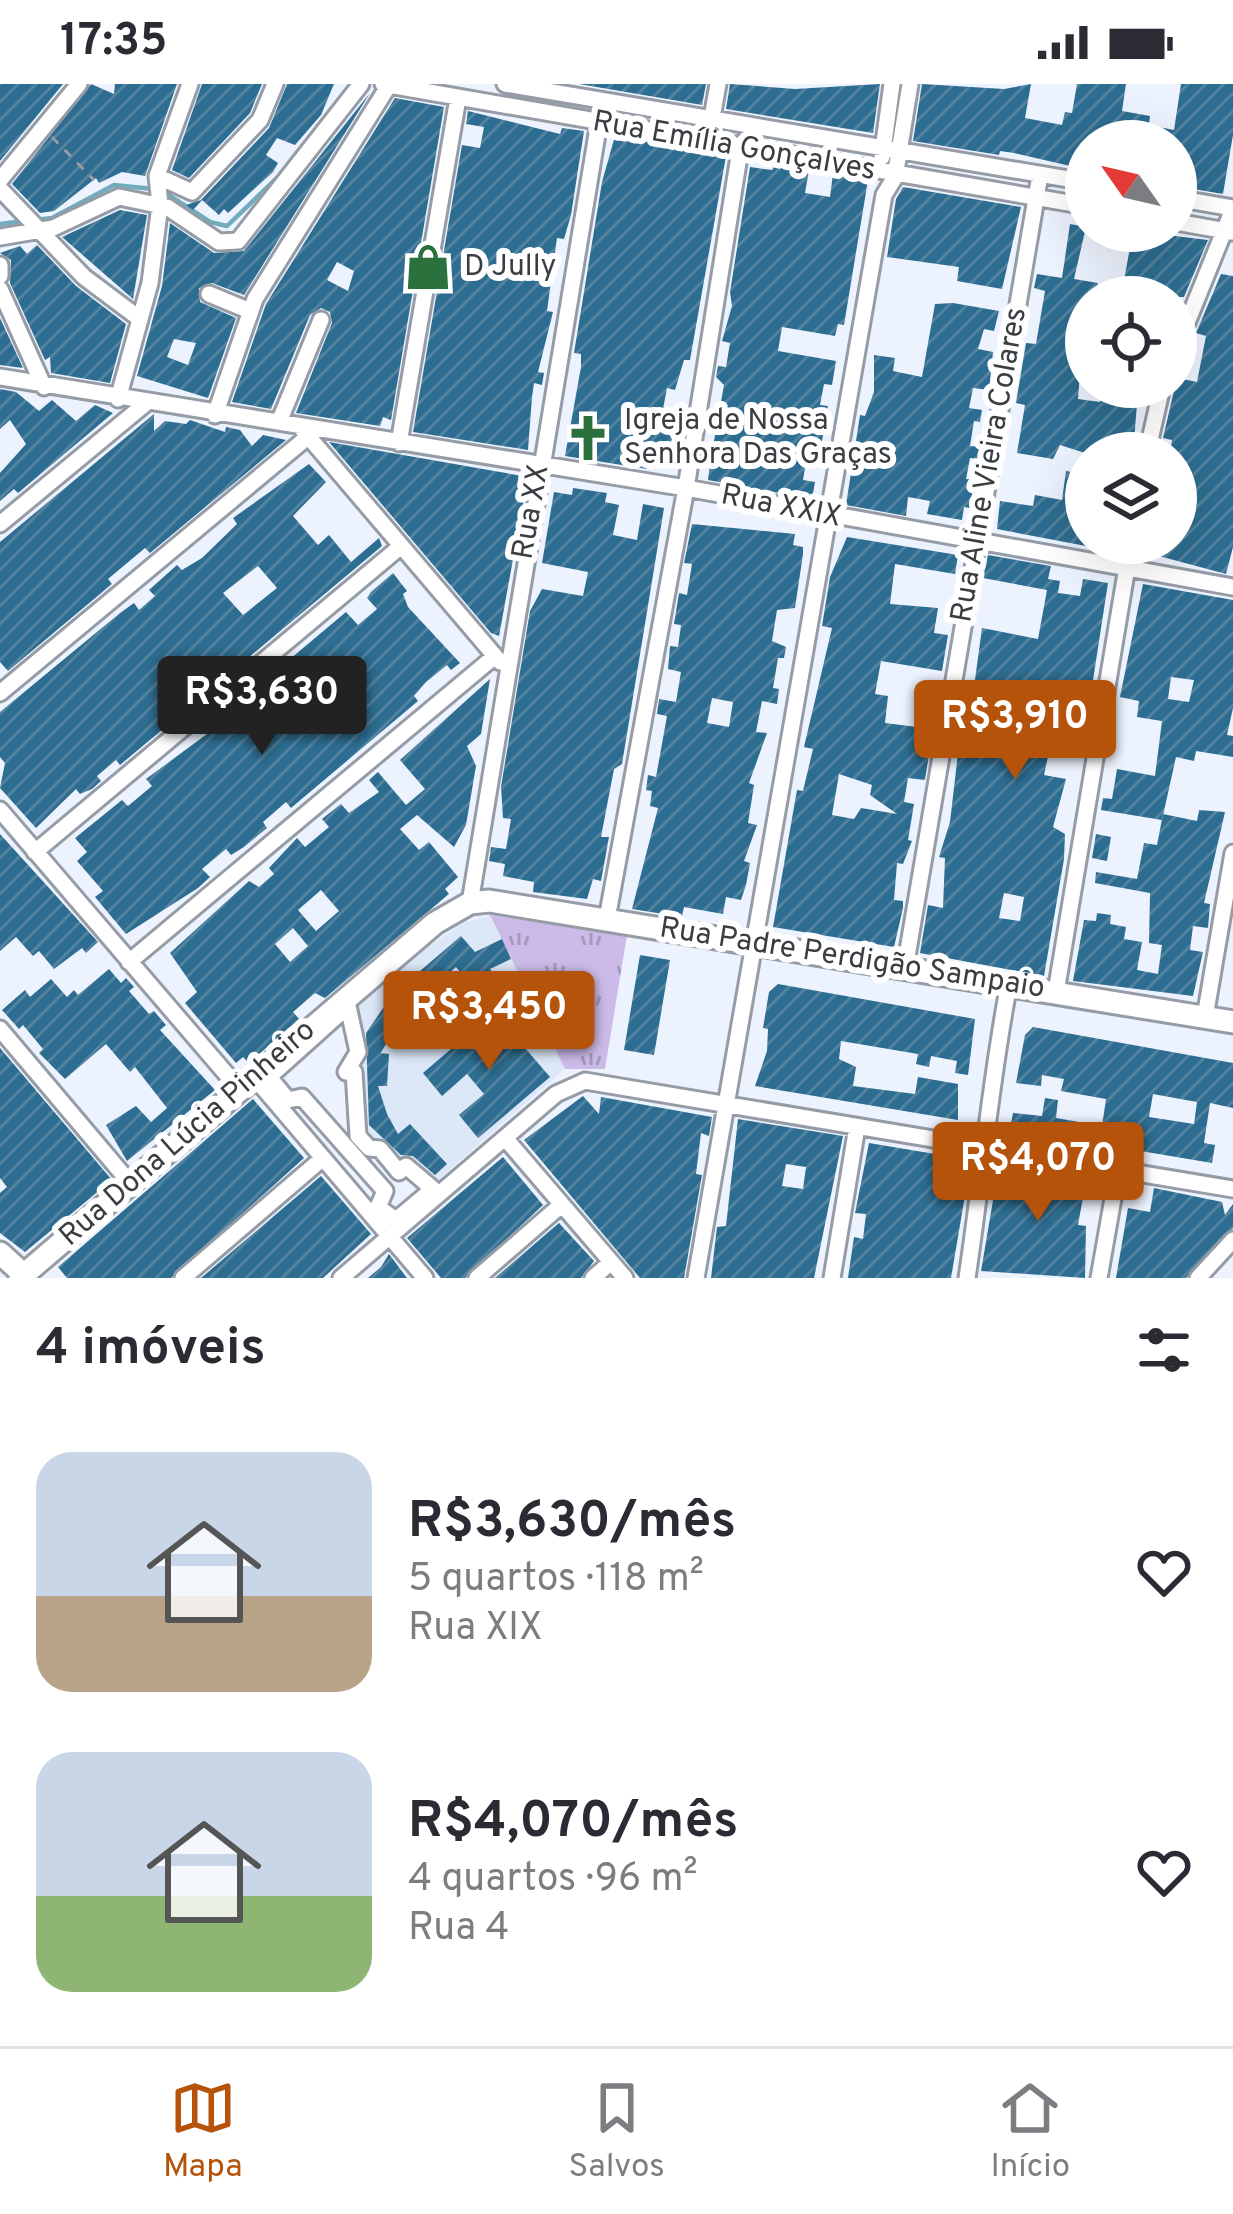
<!DOCTYPE html>
<html lang="pt">
<meta charset="utf-8">
<style>
:root{--surface:#fff;--page:#f7f7f7;--text:#2b2b33;--muted:#7c7c81;--line:#e1e1e2;--accent:#b45309}
body{margin:0;font-family:Overpass,sans-serif;background:var(--page);color:var(--text);height:100vh;display:flex;flex-direction:column;font-size:45px;white-space:nowrap}
*{box-sizing:border-box;margin:0}
p{font-size:39px;color:var(--muted)}
.icon{flex:none;width:66px;height:66px;fill:none;stroke:currentColor;stroke-width:2;stroke-linecap:round;stroke-linejoin:round}
.map{position:relative;height:1194px;overflow:hidden}
.side{display:flex;flex-direction:column;background:var(--surface);flex:1}
.side>*{flex:none}
.needle{width:78px;rotate:304deg}
.buttons{position:absolute;left:1065px;top:36px;display:grid;gap:24px}
.buttons a{display:grid;place-items:center;width:132px;height:132px;border-radius:50%;background:var(--surface);box-shadow:0 12px 48px #0002;font-size:60px}
.price{position:absolute;translate:-50% -102px;padding:0 27px;border-radius:12px;background:var(--accent);color:#fff;font-size:39px;line-height:78px;filter:drop-shadow(0 3px 6px #0008)}
.price::after{content:'';position:absolute;left:50%;top:72px;width:36px;height:27px;margin-left:-18px;background:inherit;clip-path:polygon(0 0,100% 0,50% 100%)}
.price.current{background:#222;color:#fff}
ul{padding:0;list-style:none}
li{display:flex;align-items:center;gap:36px;height:300px;padding:0 36px}
li span{display:grid;place-items:center;flex:none;width:336px;height:240px;border-radius:36px;color:#555}
li>.icon{margin-inline-start:auto}
span .icon{width:144px;height:144px;fill:#fffc;stroke-width:1}
li b{font-size:51px}
h2{display:flex;justify-content:space-between;align-items:center;height:144px;padding:0 36px;font-size:51px}
.status{display:flex;justify-content:space-between;align-items:center;height:84px;padding:0 60px;background:var(--surface);direction:ltr}
.status svg{height:33px;fill:currentColor}
.menu{display:flex;justify-content:space-around;align-items:center;height:168px;border-top:3px solid var(--line);background:var(--surface);font-size:33px;color:var(--muted)}
.menu a{display:grid;justify-items:center;gap:6px}
.menu .current{color:var(--accent)}
.map>svg:first-child{display:block}
</style>
<div class="status"><b>17:35</b><svg viewBox="0 0 49 12"><path d="M0 12V9h3v3zM5 12V6h3v6zM10 12V3h3v9zM15 12V0h3v12zM26 1h20v11H26zM47 4h2v5h-2z"/></svg></div>
<div class="map">
<svg width="1233" height="1194" viewBox="0 0 1233 1194">
<defs>
<pattern id="grass-tufts" width="24" height="20" patternUnits="userSpaceOnUse" patternTransform="scale(3)"><rect width="24" height="20" fill="#ccbbe8"/><path d="M3 7l-1-3M5 7V3M7 7l1-3M15 17l-1-3M17 17v-4M19 17l1-3" fill="none" stroke="#a799be"/></pattern>
<pattern id="building-hatch" width="6" height="6" patternUnits="userSpaceOnUse" patternTransform="scale(3)"><rect width="6" height="6" fill="#2d6d91"/><path d="M-1 1l2-2M0 6l6-6M5 7l2-2" fill="none" stroke="#53839e"/></pattern>
</defs>
<rect width="100%" height="100%" fill="#edf3fe"/>
<path fill="#dce7f7" d="M490,831L565,985L430,1103L369,1064L347,978L354,979L351,926L423,866L462,840Z"/>
<path fill="url(#grass-tufts)" d="M490,831L627,851L605,985H565Z"/>
<g fill="none" stroke-linecap="round" stroke-linejoin="round">
<path stroke="#70acbc" stroke-width="4.5" d="M164,108L210,138L227,142L282,89
M35,136L52,134L114,101L153,105
M0,140L24,137"/>
</g>
<path fill="url(#building-hatch)" fill-rule="evenodd" d="M0,0H63L0,77Z
M91,0L114,10L115,0H177L145,92L122,88L99,99L96,94L54,127L40,129L12,100Z
M202,0H262L250,29L189,94L172,86Z
M287,0H334L321,31L295,61L277,54L266,71L278,79L273,88L228,129L224,125L219,131L202,116L193,126L186,121L201,116L269,44Z
M579,0H706L702,21Z
M730,0L795,5L880,0L873,49L726,25Z
M922,0L1004,5L1031,0L1025,34L1062,41L1065,28L1072,29L1077,0H1126L1122,27L1150,32L1149,41L1174,46L1181,0H1233V51L1223,110L1176,102V57H1086V77L1081,76L1079,84L1014,69L1000,67L999,71L913,57Z
M370,9L244,211L212,199L199,204L200,218L236,234L208,314L137,292L162,202L170,139L214,169L244,167ZM174,255L196,259L188,281L167,273Z
M395,14L444,23L391,336L383,333L380,342L296,329L332,239L330,228L321,224L310,231L271,325L232,318L266,220ZM337,178L354,187L348,207L327,196Z
M468,27L560,50L562,44L584,47L571,131L564,155L557,154L547,227L553,228L538,288L544,289L542,301L534,299L532,313L528,366L413,348L462,61L480,64L484,43L466,40Z
M615,52L726,72L690,276H684L675,306L667,304L659,346L680,350L678,362L670,360L668,373L649,370L647,385L565,372L581,283V270L574,269L602,98Z
M776,80L809,86L805,109L830,113L833,90L868,96L844,241L838,240L835,252L782,243L778,267L836,277L832,301L824,300L820,321L828,322L819,374L807,372L803,396L815,398L812,415L708,396L710,380L702,379L704,367L712,368L724,301L716,293L718,282L726,283L730,259L722,257L732,222L730,208L750,83L772,86Z
M903,103L1021,123L1002,205L957,197L959,183L887,173L896,115Z
M120,126L147,131L133,215L62,153Z
M1070,140L1086,143L1074,195L1098,199L1096,209L1086,213L1078,315L1100,318L1106,303L1138,308L1133,369H1085L1060,361L1053,375L1017,369L1025,321L1016,319L1026,259L1036,260L1045,207L1034,204L1037,190L1062,194Z
M1133,147L1208,156L1184,213H1121Z
M37,161L76,202L126,240L110,299L51,289L50,273L45,276L10,199L11,176L0,169L20,162L27,170Z
M1221,190L1233,192V463L1226,490L1144,468L1146,459H1176V369H1170L1172,356L1163,354L1177,294L1197,298L1206,252L1196,249Z
M953,219L999,227L994,247L984,245L978,265L993,268L989,306L973,304L969,324L982,326L980,338L974,337L970,362L981,363L979,375L970,374L966,395L974,396L970,424L964,423L962,436L927,430L930,417L908,413L906,432L846,421L860,331L865,332L874,308V271L895,274L893,287L922,293L935,220Z
M0,234L23,284L0,281Z
M0,305L16,308L39,327L52,316L76,337L95,321L113,329L18,409L14,405L0,417V389L26,360L10,336L0,345Z
M154,330V347L165,337L186,340L190,336L225,348L226,343L240,346L252,362L263,351L286,356L150,469L145,464L108,495L112,500L8,587L0,578V458Z
M329,358L528,393L499,552L491,549Z
M309,380L326,398L293,432L318,461L329,451L351,478L379,454L382,462L120,681L116,676L97,692L101,697L92,705L80,710L76,705L36,744L0,704L5,679L0,673V628L120,529L134,519L139,526L155,512L149,506L177,481L182,486L202,474L237,440L233,434ZM258,482L277,504L243,531L223,509Z
M1066,387L1086,390V462L997,445L1000,417L1033,422L1035,411L1062,416Z
M573,404L607,409L605,418L619,421L613,451L637,456L643,420L664,424L622,680L614,685L601,753H609L601,797L593,795L587,815L533,808L534,798L503,792L505,780L489,777L491,763L506,765L511,735L503,734L501,703L530,527L542,505L583,512L588,488L542,479L554,408L572,411Z
M692,440L795,450L793,461L803,463V470L795,524L777,526L772,557L786,563L784,574H778L773,604L779,605L777,620L762,617L756,648L767,649L749,699L754,701L748,739L757,741L744,777L750,779L746,801L741,816L726,813L723,830L684,823L682,833L632,825L658,724L650,722L652,707L646,706L648,691L656,693L667,632L657,630L659,615L676,618L681,588L668,585L670,562L678,563L681,541L674,540L679,509L687,511L692,480L684,479ZM712,614L733,618L729,643L707,639Z
M847,453L958,471L955,490L895,480L890,520L938,524L934,549L948,551L942,587L881,577L875,610L888,612L885,639L933,645L925,696L908,694L904,718L914,720L908,756L912,757L903,780L897,779L894,816L903,817V824L894,863L773,843L797,706L803,707L813,665L804,663L832,544L822,542L830,493ZM839,690L872,701L870,711L897,730L861,724L854,735L832,731Z
M988,471L1051,482L1048,495L1060,497L1058,509L1080,512L1083,495L1108,499L1085,648L1023,638L1020,663L1049,668L1044,691L1066,695L1053,743L1065,750L1064,775L1044,892L920,869L928,821L943,824L945,774L939,773L950,738L960,652L966,653L972,619L981,621L974,603L982,544L1038,555L1047,506L983,494ZM1004,809L1024,813L1020,837L999,834Z
M393,489L407,507L403,510L408,523L460,579L451,586L447,581L426,598L414,612L418,617L291,724L286,718L263,738L267,744L244,763L231,771L226,765L202,785L210,793L198,804L126,850L95,813L103,807L77,777L87,768L75,754L122,716L128,722L152,702L146,695L245,622L270,601L265,596L346,528L358,541L377,525L367,514L371,508Z
M1143,500L1233,516V624L1227,651L1233,652V673L1196,667L1194,677L1176,673L1162,736L1101,726L1103,714L1112,715L1117,685L1155,692L1162,637L1137,633L1139,617L1120,613ZM1171,593L1194,596L1189,618L1168,615Z
M490,595L481,650L467,662L476,682L466,741L454,763L417,731L400,745L419,766L429,758L458,793L445,805L449,810L325,914L315,909L293,928L299,935L249,979L243,973L236,979L185,919L197,908L170,869L249,797L259,803L274,790L269,784L297,754L305,763L329,743L322,735L341,720L349,729L379,708L369,696L378,688L406,721L425,705L400,676ZM321,806L339,827L316,847L298,826ZM293,844L308,862L290,878L275,860Z
M1199,726L1225,728L1204,819L1210,820L1208,844L1193,842L1190,866L1203,868L1193,912L1073,897L1084,836L1096,837L1097,829L1111,831L1110,840L1126,843L1124,855L1142,858L1137,886L1158,890L1162,861L1149,859L1150,809L1095,799L1096,788L1137,795L1144,759L1157,761L1163,730L1197,737Z
M0,750L98,858L86,869L82,864L54,885L39,867L33,872L16,853L0,867Z
M1096,750L1111,753L1107,777L1092,774Z
M461,852L475,868L502,855L511,875L490,885L500,897L481,913L456,883L403,929L381,969L389,970L387,1002H378L387,1030L398,1050L410,1040L447,1080L435,1091L413,1072L401,1071L369,1041L366,949L392,911Z
M640,871L670,876L654,971L624,966Z
M109,885L121,899L126,894L134,903L129,907L149,930L154,927L166,941L160,946L215,1006L127,1077L106,1041L136,1022L151,1038L167,1024L135,983L130,988L106,960L65,995L39,969L43,965L23,941L19,945L2,926L25,906L30,913L51,895L67,913L74,906L78,911Z
M778,900L975,935L968,991L955,989L957,977L931,972L929,983L916,980L918,970L841,957L839,975L856,983L853,1002L915,1010L918,993L958,1000V1036L755,1002L767,967L768,945L763,944L769,908Z
M494,928L550,993L478,1054L459,1031L484,1010L467,990L442,1012L423,989Z
M1033,943L1233,979V1024L1210,1019L1204,1059L1215,1061L1212,1079L1010,1045L1013,1029L1042,1032L1045,1014L1058,1016L1056,1034L1102,1042L1106,1015L1061,1007L1064,995L1042,991L1041,1002L1016,999L1025,951ZM1153,1010L1197,1018L1194,1040L1149,1033Z
M0,964L112,1096L25,1168L0,1149V1109L7,1103L0,1094Z
M583,1012L599,1030L601,1013L712,1033L709,1052L701,1049L696,1090L702,1091L684,1194H640L524,1056Z
M253,1015L304,1074L171,1194H67L58,1183Z
M738,1035L843,1052L814,1194H711L717,1143L726,1142ZM786,1080L806,1083L803,1105L782,1102Z
M869,1059L971,1076L951,1194H848L854,1153L863,1155L866,1130L855,1129Z
M503,1073L543,1121L465,1194H441L407,1154Z
M999,1081L1101,1098L1098,1116L1083,1113L1078,1141L1086,1142L1085,1194L981,1187Z
M321,1092L371,1150L323,1194H201Z
M1154,1104L1222,1118L1225,1131L1233,1120V1144L1186,1194H1116L1128,1124L1150,1128Z
M559,1139L594,1177L581,1194H495Z
M389,1170L407,1194H368L381,1183Z"/>
<g fill="none" stroke-linecap="round" stroke-linejoin="round">
<defs>
<path id="minor" d="M383,0L1086,122
M505,0L1086,98
M712,34L718,0
M882,73L892,0
M157,92L192,108L260,36L275,0
M0,96L79,0
M0,105L84,193L140,235
M1176,114L1233,124
M1176,138L1232,148
M0,153L53,144L119,113L167,123L219,158L238,157L361,0
M0,181V192
M0,205L44,303
M209,210L250,227
M1176,266L1233,125
M0,293L686,404L1233,503
M118,315L150,199L160,121L157,92L190,0
M215,331L255,215L389,1
M279,338L321,236
M302,345L500,578
M399,359L458,14
M1147,369L1162,303
M0,440L145,320
M0,609L310,351
M0,726L240,1006
M35,768L400,463
M470,819L599,38
M607,835L686,404L741,60
M129,878L495,572
M905,884L1040,91
M1056,908L1131,459
M348,922L358,968L346,988H354L358,1052L369,1064L380,1065L399,1088L406,1082L433,1105L396,1136L378,1123L385,1107L302,1013L288,1016L269,993Z
M1205,933L1233,769
M0,945L131,1100
M255,994L425,1194
M505,1054L625,1194
M183,1194L323,1074
M341,1194L556,1010L585,997L1233,1105
M477,1194L560,1122
M593,1194L611,1178
M696,1194L884,111L895,93L910,0
M832,1194L857,1043
M967,1194C982,1095 990,998 1009,900
M1099,1194L1118,1086
M1198,1194L1233,1156"/>
<path id="major" d="M0,1169L24,1191
M20,1194L435,839L470,819L489,817L1233,938"/>
</defs>
<use href="#minor" stroke="#969ca6" stroke-width="21"/>
<use href="#major" stroke="#969ca6" stroke-width="27"/>
<path stroke="#989da5" stroke-width="3" stroke-dasharray="9 9" stroke-linecap="butt" d="M52,53L94,96"/>
<use href="#minor" stroke="#fff" stroke-width="15"/>
<use href="#major" stroke="#fff" stroke-width="21"/>
</g>
<defs>
<symbol id="shop-bare" viewBox="-9 -9 18 18"><path d="M-5-2.5h2.3a2.7 3.5 0 0 1 5.4 0H5L5.5 6h-11ZM-1.5-2.5h3a1.5 2.3 0 0 0-3 0Z" fill="#2a713e" stroke="#fff" stroke-width="2.5" paint-order="stroke"/></symbol>
<symbol id="church-bare" viewBox="-9 -9 18 18"><path d="M-1.2-6h2.4v3.5h3.3v2.4h-3.3V6h-2.4V-.1h-3.3v-2.4h3.3Z" fill="#2a713e" stroke="#fff" stroke-width="2.5" paint-order="stroke"/></symbol>
</defs>
<g fill-rule="evenodd">
<use href="#shop-bare" x="395" y="150" width="66" height="66"/>
<use href="#church-bare" x="555" y="321" width="66" height="66"/>
</g>
<g text-anchor="middle" dominant-baseline="central" stroke-width="12" stroke-linejoin="round" paint-order="stroke">
<g font-size="30" fill="#3a3d41" stroke="#fff">
<text transform="translate(734 63) rotate(10)">Rua Emília Gonçalves</text>
<text transform="translate(990 381) rotate(-80)">Rua Aline Vieira Colares</text>
<text transform="translate(781 423) rotate(11)">Rua XXIX</text>
<text transform="translate(532 428) rotate(-80)">Rua XX</text>
<text transform="translate(852 875) rotate(9)">Rua Padre Perdigão Sampaio</text>
<text transform="translate(188 1050) rotate(-41)">Rua Dona Lúcia Pinheiro</text>
</g>
<g font-size="30" fill="#3a3d41" stroke="#fff" text-anchor="start">
<text x="464" y="183">D Jully</text>
<text x="624" y="337">Igreja de Nossa<tspan x="624" dy="34">Senhora Das Graças</tspan></text>
</g>
</g>
</svg>
<div class="buttons">
<a><svg class="needle" viewBox="-14 -14 28 28"><path d="M0-13l5 13h-10z" fill="#e53935"/><path d="M0 13l5-13h-10z" fill="#7c7c81"/></svg></a>
<a><svg class="icon" aria-label="locate" viewBox="0 0 24 24"><circle cx="12" cy="12" r="6"/><path d="M12 2v4M12 18v4M2 12h4M18 12h4"/></svg></a>
<a><svg class="icon" aria-label="layers" viewBox="0 0 24 24"><path d="M12 4l9 5-9 5-9-5zM3 14l9 5 9-5"/></svg></a>
</div>
<b class="price current" style="left:262px;top:674px">R$3,630</b>
<b class="price" style="left:1015px;top:698px">R$3,910</b>
<b class="price" style="left:489px;top:989px">R$3,450</b>
<b class="price" style="left:1038px;top:1140px">R$4,070</b>
</div>
<section class="side">
<h2>4 imóveis<svg class="icon" aria-label="filters" viewBox="0 0 24 24"><path d="M4 7h16M4 17h16"/><circle cx="9" cy="7" r="2"/><circle cx="15" cy="17" r="2"/></svg></h2>
<ul>
<li><span style="background:linear-gradient(#c9d6e8 60%,#b9a48a 0)"><svg class="icon" aria-label="home" viewBox="0 0 24 24"><path d="M3 11l9-7 9 7M6 9v11h12V9"/></svg></span><div><b>R$3,630/mês</b><p>5 quartos · 118 m²</p><p>Rua XIX</p></div><svg class="icon" aria-label="heart" viewBox="0 0 24 24"><path d="M12 20l-8-8c-3-5 5-10 8-4 3-6 11-1 8 4z"/></svg></li>
<li><span style="background:linear-gradient(#c9d6e8 60%,#8fb573 0)"><svg class="icon" aria-label="home" viewBox="0 0 24 24"><path d="M3 11l9-7 9 7M6 9v11h12V9"/></svg></span><div><b>R$4,070/mês</b><p>4 quartos · 96 m²</p><p>Rua 4</p></div><svg class="icon" aria-label="heart" viewBox="0 0 24 24"><path d="M12 20l-8-8c-3-5 5-10 8-4 3-6 11-1 8 4z"/></svg></li>
</ul>
</section>
<nav class="menu">
<a class="current"><svg class="icon" aria-label="map" viewBox="0 0 24 24"><path d="M3 6l6-2 6 2 6-2v14l-6 2-6-2-6 2zM9 4v14M15 6v14"/></svg>Mapa</a>
<a><svg class="icon" aria-label="saved" viewBox="0 0 24 24"><path d="M7 4h10v16l-5-4-5 4z"/></svg>Salvos</a>
<a><svg class="icon" aria-label="home" viewBox="0 0 24 24"><path d="M3 11l9-7 9 7M6 9v11h12V9"/></svg>Início</a>
</nav>
